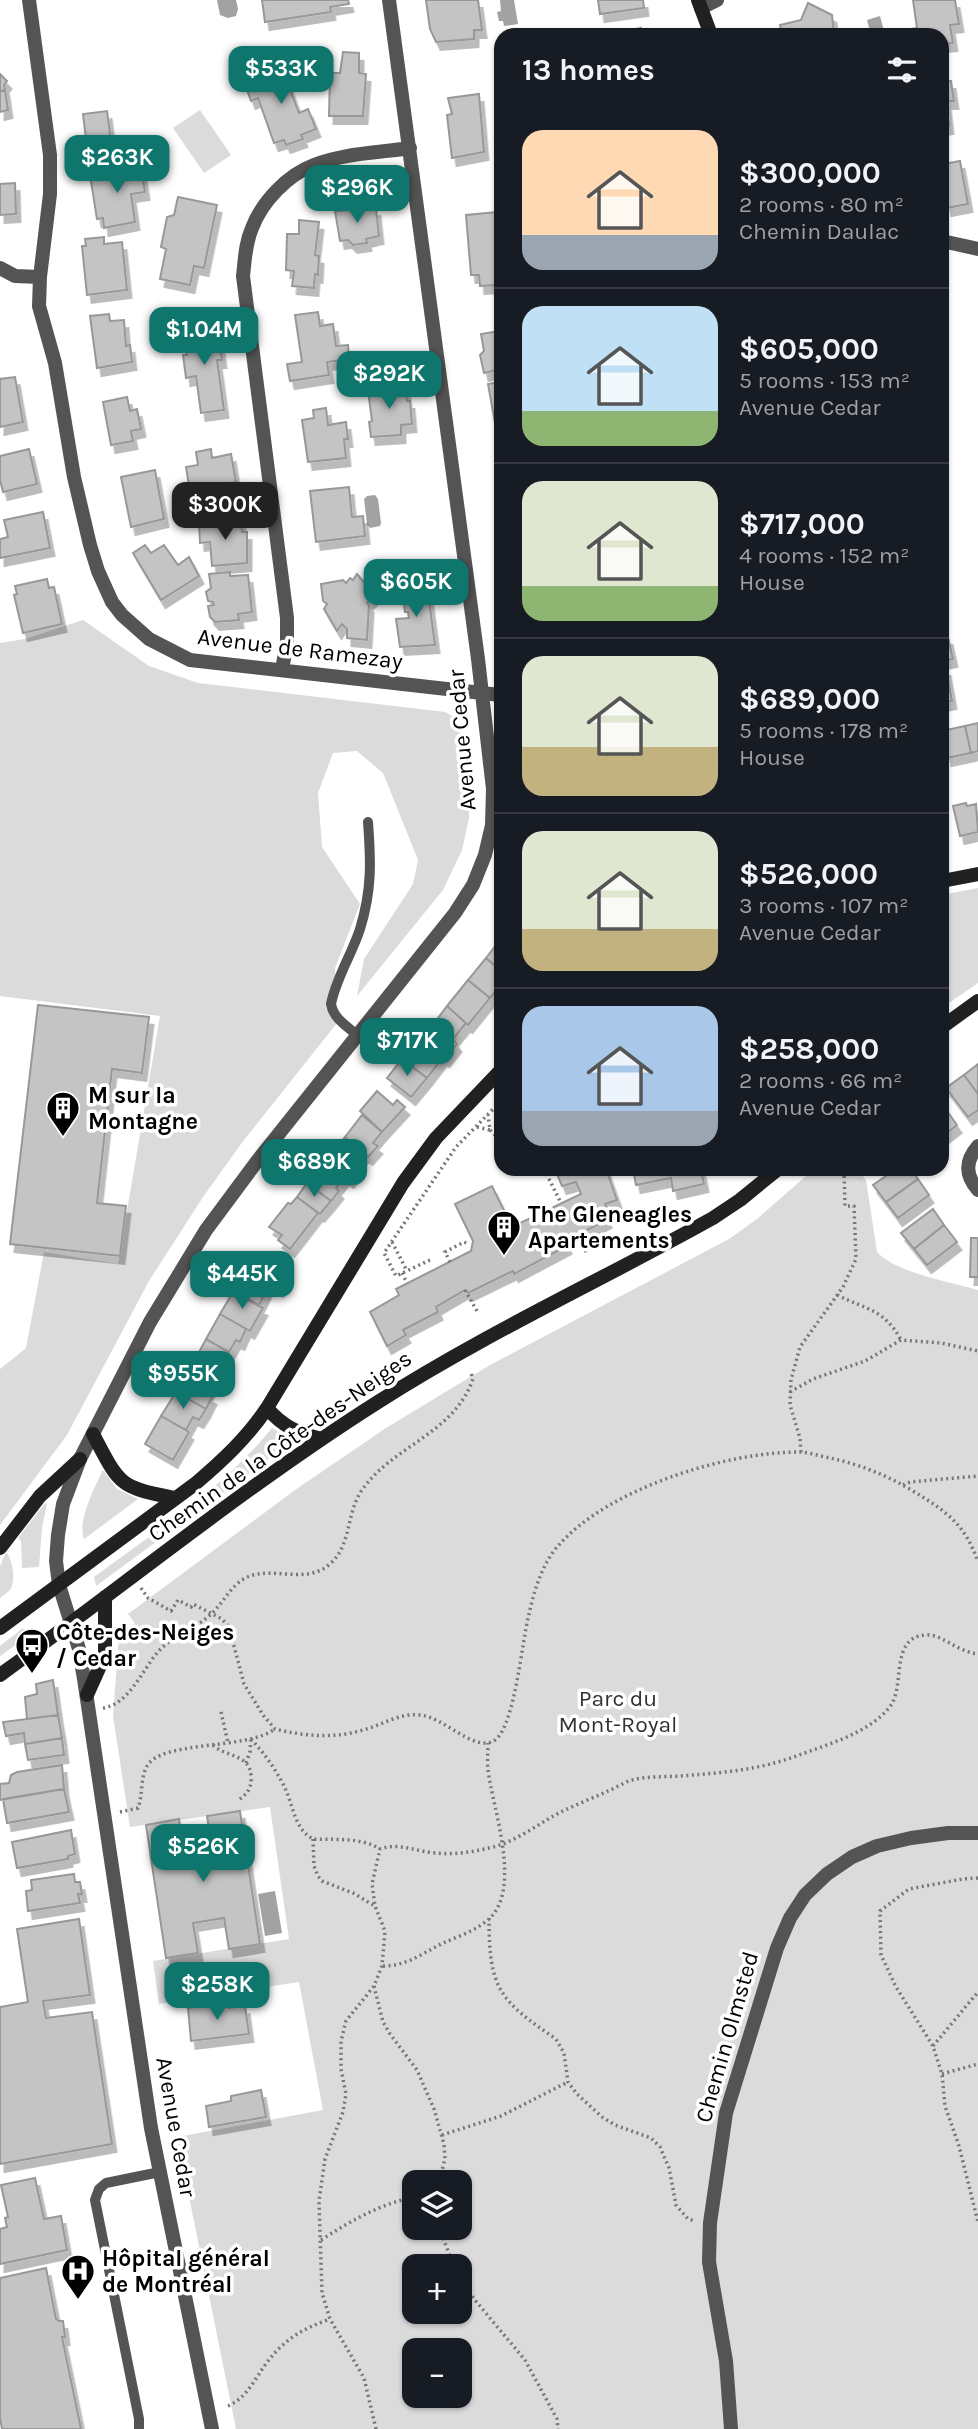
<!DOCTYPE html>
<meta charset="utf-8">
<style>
:root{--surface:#171b24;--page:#242831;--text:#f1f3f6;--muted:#9ea1a6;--line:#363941;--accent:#0f766e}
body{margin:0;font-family:Karla,sans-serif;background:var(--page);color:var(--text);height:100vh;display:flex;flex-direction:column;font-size:26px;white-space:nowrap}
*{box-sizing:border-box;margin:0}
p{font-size:23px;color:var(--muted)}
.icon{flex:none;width:38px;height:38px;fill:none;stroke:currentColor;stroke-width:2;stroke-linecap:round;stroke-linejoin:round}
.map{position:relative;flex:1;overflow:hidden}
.panel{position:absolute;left:494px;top:28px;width:455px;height:1148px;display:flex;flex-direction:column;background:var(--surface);border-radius:21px;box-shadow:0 2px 5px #0004}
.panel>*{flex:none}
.fabs{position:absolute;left:402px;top:2170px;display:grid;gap:14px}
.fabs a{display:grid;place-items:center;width:70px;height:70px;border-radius:14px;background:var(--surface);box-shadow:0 2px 5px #0004;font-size:35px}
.price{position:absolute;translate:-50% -60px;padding:0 16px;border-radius:14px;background:var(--accent);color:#fff;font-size:23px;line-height:46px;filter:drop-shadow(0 2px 4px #0008)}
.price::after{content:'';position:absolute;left:50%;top:42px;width:21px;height:16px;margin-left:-10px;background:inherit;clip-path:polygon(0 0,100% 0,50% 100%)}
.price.selected{background:#222;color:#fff}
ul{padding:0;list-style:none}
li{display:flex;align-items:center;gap:21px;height:175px;padding:0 28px}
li+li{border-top:2px solid var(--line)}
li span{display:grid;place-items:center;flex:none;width:196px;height:140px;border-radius:21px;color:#555}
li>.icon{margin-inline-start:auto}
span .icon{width:84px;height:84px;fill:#fffc;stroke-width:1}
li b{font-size:30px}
h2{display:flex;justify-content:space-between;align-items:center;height:84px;padding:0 28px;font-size:30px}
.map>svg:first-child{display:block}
</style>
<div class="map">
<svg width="978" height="2429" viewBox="0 0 978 2429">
<defs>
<filter id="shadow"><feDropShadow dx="4.5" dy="8" stdDeviation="0" flood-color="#0004"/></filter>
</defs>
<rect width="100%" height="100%" fill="#fff"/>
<path fill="#dbdbdb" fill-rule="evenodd" d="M200,110L231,155L204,173L173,128Z
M83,620L149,666L198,683L445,712L458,719L469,793V818L462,850L443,890L357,996L364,959L413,884L418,860L383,773L357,751L333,753L318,793L322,847L360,904L335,968L337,1023L241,1144L203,1197L149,1281L67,1435L0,1525V1369L26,1348L44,1252L118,1264L160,1016L0,996V643L25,639Z
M978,888V983L943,1007L942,1005V895Z
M814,1169H857L866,1180L877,1252C896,1273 951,1282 978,1290V2429H236L177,2137L323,2110L299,1982L159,2004L153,1961L289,1939L270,1807L130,1827L113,1716L119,1635L135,1623L128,1614L295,1490L386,1428L490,1365L729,1239L757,1219ZM415,2182H460V2228H415ZM415,2266H460V2312H415ZM415,2350H460V2396H415Z
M272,1428L291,1439L292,1442L96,1586L94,1577C156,1531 223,1489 272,1428Z
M103,1470L117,1489L138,1499L84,1539C77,1522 95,1486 103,1470Z
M45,1503L47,1504L42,1528L39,1567L22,1568L21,1541L18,1538Z
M6,1552C12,1558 15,1576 12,1585C11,1591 5,1594 0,1598V1566Z
M23,1628L27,1637L0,1656V1646Z"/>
<path fill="#a2a2a2" d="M217,0H236L238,9L236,16L228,18L220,15Z
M500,0H514L518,24L504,26L503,21H499L497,12L501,11Z
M880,16L885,35H871L867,20Z
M375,495L378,499L381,523L380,526L370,528L367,524L364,499L367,496Z
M417,572L419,587L393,590L391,575Z
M275,1891L282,1933L265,1936L258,1894Z"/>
<path fill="#c4c4c4" stroke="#989898" stroke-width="2" filter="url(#shadow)" d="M262,0H348L349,4L330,7L331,12L265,22Z
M426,0H478L482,30H474V39L436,42L430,29Z
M598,0H643L644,8L600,14Z
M913,0H955L959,24L950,25L953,43L942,44V35H912L911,29L917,28Z
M808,3L832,15L834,35H782L780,25L801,20Z
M641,28L642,35H606Z
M343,52L359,53V73L366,74L363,116H329L330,73H340Z
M294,65L300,79L288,84L299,113L308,109L316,129L301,135L303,139L286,145L284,140L274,143L258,98L251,101L245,84Z
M0,74L7,81L4,85L5,90L0,91Z
M942,81H951L954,101H946L949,126L942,127Z
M5,90L8,110L0,112V91Z
M479,94L484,152L452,158L447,115L452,114L448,98Z
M107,111L111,141L132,138L135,158L89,164L83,114Z
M942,157L944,164L960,161L968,204L947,208L944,192L942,193Z
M141,167L145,192L131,194L135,222L104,228L103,218L97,219L90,175Z
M15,183L16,214L0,215V184Z
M178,197L217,205L204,268L194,266L190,285L160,279L166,249L161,247L167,217L174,215Z
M376,208L379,236L366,239L367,243L353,245L348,240L340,241L335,211Z
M497,212L500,244V285L480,286L479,275H471L466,215Z
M299,220L319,222L315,255L319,256L318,275L315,274L314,288L292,286L294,271L286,270L287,234H299Z
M104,237V244L122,242L127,290L87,295L82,246H86L85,239Z
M318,312L320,326L333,324L336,346L348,345L349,359L327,362L329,375L290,381L287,364L302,362L295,315Z
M109,314L110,321L124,320L126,346L130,345L132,362L97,368L90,316Z
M210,325L212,340L219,339L222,360H217L224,410L201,413L196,376L186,378L183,355H187L183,329Z
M500,331V369L484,373L480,355L484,351L481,334Z
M15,377L23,422L0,427V379Z
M500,382V422L495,423L488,384Z
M405,384L407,401H410L412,424L401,425V435L371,437L369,422L372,421L368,390Z
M127,397L130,411L137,409L141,429L131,431L133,441L111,445L103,402Z
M326,408L328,425L346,422L348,439H344L346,458L308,462L302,420L314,418L313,410Z
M29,449L37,484L3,492L0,480V456Z
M211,449L212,458L231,454L236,482L226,484L229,498L192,504L186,467L198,465L196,452Z
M155,470L164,519L131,527L121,477Z
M349,487L352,517L363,516L365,536L316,542L310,491Z
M43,512L50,548L0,558V539L8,537L4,520Z
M241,521L242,532H247V563L212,566L210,542L200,543L199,524Z
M145,545L151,553L164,545L178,565L189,557L199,576L161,600L133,553Z
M230,572V576L248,575L252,612L238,614L239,620L215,622L210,617L208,606L214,605L213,602L208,601L206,592L211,588L209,574Z
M357,574L375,595L367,603L369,605L367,640L347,638V629L342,624L337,631L324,609L327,604L323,601L321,584L343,580L346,583L350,578L353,580Z
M47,579L49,588L54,587L62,624L23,633L14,595L17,594L15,586Z
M427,585L435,645L400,647L396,619L409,618L408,612H405L402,588Z
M948,637L953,659L942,661V638Z
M942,668H946L952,701L942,703Z
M978,723V751L971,753L965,726Z
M965,726L971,753L947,758L942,731Z
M966,803L967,806L976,804L978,832L960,836L953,806Z
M500,940V970L486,958Z
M486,958L500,970V986L490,998L468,980Z
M468,980L490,998L468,1025L447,1006Z
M38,1005L149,1017L142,1073L112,1069L97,1203L126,1206L120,1256L10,1244Z
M447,1006L466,1023L453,1039L457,1044L445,1059L421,1041Z
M421,1041L443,1057L427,1078L402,1059L411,1048L413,1050Z
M402,1059L427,1078L411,1097L387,1078Z
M978,1064V1094L964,1075Z
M964,1075L978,1094V1110L968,1117L946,1088Z
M377,1091L393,1105L397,1100L405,1107L382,1132L360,1111Z
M942,1104L957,1125L942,1137Z
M362,1115L382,1132L373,1143L378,1146L368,1157L345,1137Z
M345,1137L364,1154L356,1165L360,1168L349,1180L324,1162Z
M324,1162L344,1178L336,1188L339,1191L331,1201L307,1183Z
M555,1169H606L617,1200L605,1204L610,1211L605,1214L607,1220L565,1241L567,1246L514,1274L513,1271L468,1293L465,1290L436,1307L438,1312L403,1330L406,1335L387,1346L370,1312L399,1295L396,1289L471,1251L473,1241L455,1204L492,1186L512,1227L581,1194L576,1182L562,1186Z
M633,1169H701L704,1184L673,1191L671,1178L636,1185Z
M896,1169H911L918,1179L886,1202L873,1185Z
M918,1179L929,1195L898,1218L886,1202Z
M307,1183L331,1201L320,1214L297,1197Z
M297,1197L318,1213L290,1249L278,1240L282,1235L269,1227L288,1203L291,1204Z
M933,1209L944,1225L914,1249L901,1233Z
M944,1225L957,1242L927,1265L914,1249Z
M971,1238H978V1277H970Z
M248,1259L284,1281L279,1289L270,1283L259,1305L231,1289Z
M233,1292L263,1308L250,1331L220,1314Z
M220,1314L246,1329L240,1342L236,1340L229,1352L206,1339Z
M206,1339L229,1352L220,1367L225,1369L218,1380L192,1365Z
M192,1365L216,1379L207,1394L212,1397L206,1409L176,1392Z
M176,1392L206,1409L199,1420L193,1417L186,1430L161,1416Z
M161,1416L189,1432L173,1460L145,1444Z
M53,1680L58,1715L27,1719L25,1697L37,1694L36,1684Z
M58,1715L62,1738L25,1744L24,1733L6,1736L3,1722Z
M62,1738L64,1755L28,1760L25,1744Z
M62,1765L64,1789L0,1800V1784L9,1783L11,1775L17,1772Z
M64,1789L69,1812L7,1823L3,1799Z
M240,1811L260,1944L229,1949L224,1918L193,1923L198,1953L166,1958L146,1825L179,1819L184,1851L212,1847L207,1816Z
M71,1830L75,1854L68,1856V1859L17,1868L12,1842Z
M74,1874L75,1882H80L82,1894H78L80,1903L28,1911L26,1891L32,1890L31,1880Z
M79,1919L90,1995L43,2001L46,2018L92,2012L112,2144L0,2164V2007L28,2002L17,1929Z
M228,2002L229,2008L245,2006L249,2034L191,2041L188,2008Z
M261,2090L266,2117L209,2127L206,2106L231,2101V2096Z
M35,2178L44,2219L61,2216L67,2250L0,2264V2229L7,2227L5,2218L8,2217L1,2185Z
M46,2268L56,2319L59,2321H63L65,2337H62L81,2429H2L0,2418V2278Z"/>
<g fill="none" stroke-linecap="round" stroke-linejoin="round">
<path stroke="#767676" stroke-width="3.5" stroke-dasharray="2 3.5" stroke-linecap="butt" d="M477,1127L490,1130L488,1115
M490,1130L500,1140
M544,1169L561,1203
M811,1169L816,1174L824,1169
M577,1236L588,1255
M392,1242L407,1271
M430,1260L396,1276L384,1253L456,1147L500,1102
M450,1262L445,1252L464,1242L469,1244
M402,1273L407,1283
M465,1290L477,1311
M837,1295C867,1310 884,1309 901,1340
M790,1392L813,1379L865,1361L901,1340L941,1343L978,1351
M801,1452L800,1438L790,1405L791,1380L800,1347L843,1287L856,1259L854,1206H845L844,1169
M903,1485L910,1482L978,1476
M141,1588L148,1598L171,1611L178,1600L191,1607L193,1604L222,1619L229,1627L244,1684L263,1715L275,1729C304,1736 334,1739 363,1730C382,1725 399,1713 419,1715C444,1716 475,1754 495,1740C515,1726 522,1640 529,1614C534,1591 542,1564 558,1546C607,1489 725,1452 799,1452C807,1452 816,1455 825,1457C856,1463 885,1474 913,1491C946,1511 965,1524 978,1562
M103,1708C128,1705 142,1671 157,1653C171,1636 193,1630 209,1616C220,1607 226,1594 237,1584C264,1559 304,1589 331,1563C352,1543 346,1513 362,1490C392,1446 454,1434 473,1379L471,1373
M221,1712L228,1743
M251,1739C264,1753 275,1768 284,1786C293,1804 294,1829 313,1839C334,1840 362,1837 380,1849
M213,1745C225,1757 251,1754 251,1777C252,1789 246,1795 237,1801
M246,1763L250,1752L251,1739
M120,1812L138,1808C143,1795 140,1779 147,1766C162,1740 247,1750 275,1729
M313,1839L314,1866L318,1876L322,1881L353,1893L375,1906
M978,1878L963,1879L909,1889L880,1911L881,1955L896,1987L933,2046L942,2074L945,2106L959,2146L978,2222
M489,1918C489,1989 499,2000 556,2039L564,2053L568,2082L577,2094L602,2117L615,2125L651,2138L660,2147L669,2168L676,2205L688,2219L695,2221
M383,1966C407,1966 423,1953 443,1943C459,1936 478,1930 491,1917C521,1885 493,1809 488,1770C487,1761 488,1752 488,1743
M374,1986L383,2022L390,2034L417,2070L434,2109L444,2144L445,2159L439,2182
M933,2046L978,1992
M942,2074L978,2064
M442,2135L501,2116L568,2082
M439,2228L454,2266
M321,2240C351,2221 379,2204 415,2197
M460,2278L474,2299L525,2360L557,2419L558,2429
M228,2406C248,2397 255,2378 268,2361C285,2339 304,2328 330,2319
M376,2429L364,2378L330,2319L322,2293L319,2201L325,2159L343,2112L346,2094L341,2069V2041L346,2021L374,1986L382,1966L385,1931L375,1906L372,1884L380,1849C399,1842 417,1852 436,1853C454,1855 472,1852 489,1848C513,1843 534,1827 555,1815C572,1806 591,1799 608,1791C616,1788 624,1782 632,1780C647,1776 664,1777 680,1776C721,1773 760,1770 799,1755C829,1744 872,1732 891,1705C905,1684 890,1638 925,1635C941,1633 957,1652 978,1654"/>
<path stroke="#545454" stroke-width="10" d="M357,1035C347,1026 333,1018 331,1004C336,978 352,954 360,929C372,890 371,862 368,822
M139,2429V2419L95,2200L99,2189L106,2183L160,2172"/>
<path stroke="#545454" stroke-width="14" d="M731,2429L726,2361L709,2262L710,2223L726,2113L777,1948L790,1918L805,1895L827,1874L852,1857L877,1846L911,1838L948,1833H978"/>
<path stroke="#545454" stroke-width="14" d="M29,0L50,155V194L40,277L39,306L55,363L74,477L90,545L98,571L112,602L122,615L149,639L190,660L500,695
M701,8L717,0
M942,241L978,249
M0,268L15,276L40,277
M282,670L287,641V618L243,276C245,260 245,244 252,228C262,202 287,175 314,165C344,153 378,153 410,148
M978,1146C965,1161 965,1175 978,1190
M212,2429L151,2128L84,1679L79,1649L59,1585L56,1561L58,1535L63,1504L80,1459L150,1322L206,1230L258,1160L455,913L473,885L485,855L492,825L493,789L478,659L389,0"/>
<path stroke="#212121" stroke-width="14" d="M698,0L711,35
M942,881L978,874
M942,1027L978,1001
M267,1408C283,1427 298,1433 322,1439
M93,1434C120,1485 118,1487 175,1498
M0,1548L40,1496L80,1459
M0,1628L195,1484C222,1461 247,1438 267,1408L403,1183L436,1138L500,1071
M0,1675C126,1584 247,1485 378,1402C486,1333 602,1280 713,1218L740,1200L778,1169
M87,1695L105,1655V1597"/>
</g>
<defs>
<symbol id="building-pin" viewBox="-11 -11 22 30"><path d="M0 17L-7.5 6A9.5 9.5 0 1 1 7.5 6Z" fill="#000" stroke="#fff"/><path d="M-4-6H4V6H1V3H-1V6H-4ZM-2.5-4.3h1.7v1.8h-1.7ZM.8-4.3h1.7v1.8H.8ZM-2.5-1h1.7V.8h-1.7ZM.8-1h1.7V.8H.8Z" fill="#fff"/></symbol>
<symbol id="bus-pin" viewBox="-11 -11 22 30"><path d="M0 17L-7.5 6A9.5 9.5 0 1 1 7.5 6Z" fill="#000" stroke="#fff"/><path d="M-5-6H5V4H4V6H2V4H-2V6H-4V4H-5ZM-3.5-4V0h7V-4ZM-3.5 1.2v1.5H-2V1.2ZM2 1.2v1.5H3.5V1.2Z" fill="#fff"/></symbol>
<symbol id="hospital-pin" viewBox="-11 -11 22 30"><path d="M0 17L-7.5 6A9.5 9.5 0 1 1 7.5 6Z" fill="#000" stroke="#fff"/><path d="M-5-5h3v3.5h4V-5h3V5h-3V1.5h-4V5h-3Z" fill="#fff"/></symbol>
</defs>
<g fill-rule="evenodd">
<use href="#building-pin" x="44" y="1089" width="38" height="52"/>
<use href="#building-pin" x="485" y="1208" width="38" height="52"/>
<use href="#bus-pin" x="13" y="1626" width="38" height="52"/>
<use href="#hospital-pin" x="59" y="2252" width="38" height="52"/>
</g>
<g text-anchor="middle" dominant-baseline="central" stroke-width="7" stroke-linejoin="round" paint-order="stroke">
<g font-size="23" fill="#000" stroke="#fff">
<text transform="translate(300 649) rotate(7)">Avenue de Ramezay</text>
<text transform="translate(462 740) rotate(-95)">Avenue Cedar</text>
<text transform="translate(280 1446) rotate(-35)">Chemin de la Côte-des-Neiges</text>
<text transform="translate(727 2037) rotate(-74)">Chemin Olmsted</text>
<text transform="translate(176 2127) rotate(80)">Avenue Cedar</text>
</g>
<g font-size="23" font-weight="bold" fill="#000" stroke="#fff" text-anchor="start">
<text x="88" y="1095">M sur la<tspan x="88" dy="26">Montagne</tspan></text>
<text x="528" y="1214">The Gleneagles<tspan x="528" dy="26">Apartements</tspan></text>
<text x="56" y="1632">Côte-des-Neiges<tspan x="56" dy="26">/ Cedar</tspan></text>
<text x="102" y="2258">Hôpital général<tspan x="102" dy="26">de Montréal</tspan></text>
</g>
<g font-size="23" fill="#323232" stroke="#fff">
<text x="618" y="1698">Parc du<tspan x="618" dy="26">Mont-Royal</tspan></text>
</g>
</g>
</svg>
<div class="fabs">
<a><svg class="icon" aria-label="layers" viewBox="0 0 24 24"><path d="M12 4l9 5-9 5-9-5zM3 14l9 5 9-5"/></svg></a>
<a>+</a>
<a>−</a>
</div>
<b class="price" style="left:281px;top:106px">$533K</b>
<b class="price" style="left:117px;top:195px">$263K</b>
<b class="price" style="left:357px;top:225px">$296K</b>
<b class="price" style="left:204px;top:367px">$1.04M</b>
<b class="price" style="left:389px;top:411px">$292K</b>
<b class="price selected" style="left:225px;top:542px">$300K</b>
<b class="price" style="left:416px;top:619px">$605K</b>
<b class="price" style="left:407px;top:1078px">$717K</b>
<b class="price" style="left:314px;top:1199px">$689K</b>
<b class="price" style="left:242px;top:1311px">$445K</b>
<b class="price" style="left:183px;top:1411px">$955K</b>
<b class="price" style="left:203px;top:1884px">$526K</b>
<b class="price" style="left:217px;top:2022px">$258K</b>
<section class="panel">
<h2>13 homes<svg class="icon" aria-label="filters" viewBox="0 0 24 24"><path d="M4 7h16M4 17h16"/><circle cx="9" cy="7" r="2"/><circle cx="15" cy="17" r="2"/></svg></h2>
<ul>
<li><span style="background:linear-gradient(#ffd9b3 75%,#9aa5b1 0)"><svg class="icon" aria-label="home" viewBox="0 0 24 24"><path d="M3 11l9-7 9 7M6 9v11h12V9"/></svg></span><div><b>$300,000</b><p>2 rooms · 80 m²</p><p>Chemin Daulac</p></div></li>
<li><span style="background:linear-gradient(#bfe0f5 75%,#8fb573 0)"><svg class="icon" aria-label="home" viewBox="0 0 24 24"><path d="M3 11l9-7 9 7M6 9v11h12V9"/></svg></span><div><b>$605,000</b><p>5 rooms · 153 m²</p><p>Avenue Cedar</p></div></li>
<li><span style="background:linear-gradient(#dfe7d0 75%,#8fb573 0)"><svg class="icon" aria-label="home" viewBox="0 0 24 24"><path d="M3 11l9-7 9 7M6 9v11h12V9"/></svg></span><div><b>$717,000</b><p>4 rooms · 152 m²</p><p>House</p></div></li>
<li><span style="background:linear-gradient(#dfe7d0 65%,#c2b280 0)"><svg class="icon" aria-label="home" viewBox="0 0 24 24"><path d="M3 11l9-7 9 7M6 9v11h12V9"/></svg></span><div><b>$689,000</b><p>5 rooms · 178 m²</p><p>House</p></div></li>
<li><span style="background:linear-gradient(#dfe7d0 70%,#c2b280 0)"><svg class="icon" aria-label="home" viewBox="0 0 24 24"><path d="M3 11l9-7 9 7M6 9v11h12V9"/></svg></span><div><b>$526,000</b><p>3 rooms · 107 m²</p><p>Avenue Cedar</p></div></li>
<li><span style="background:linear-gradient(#a9c7e8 75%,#9aa5b1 0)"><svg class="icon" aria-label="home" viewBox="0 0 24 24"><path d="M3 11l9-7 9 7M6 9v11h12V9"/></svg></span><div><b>$258,000</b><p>2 rooms · 66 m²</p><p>Avenue Cedar</p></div></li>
</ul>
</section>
</div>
